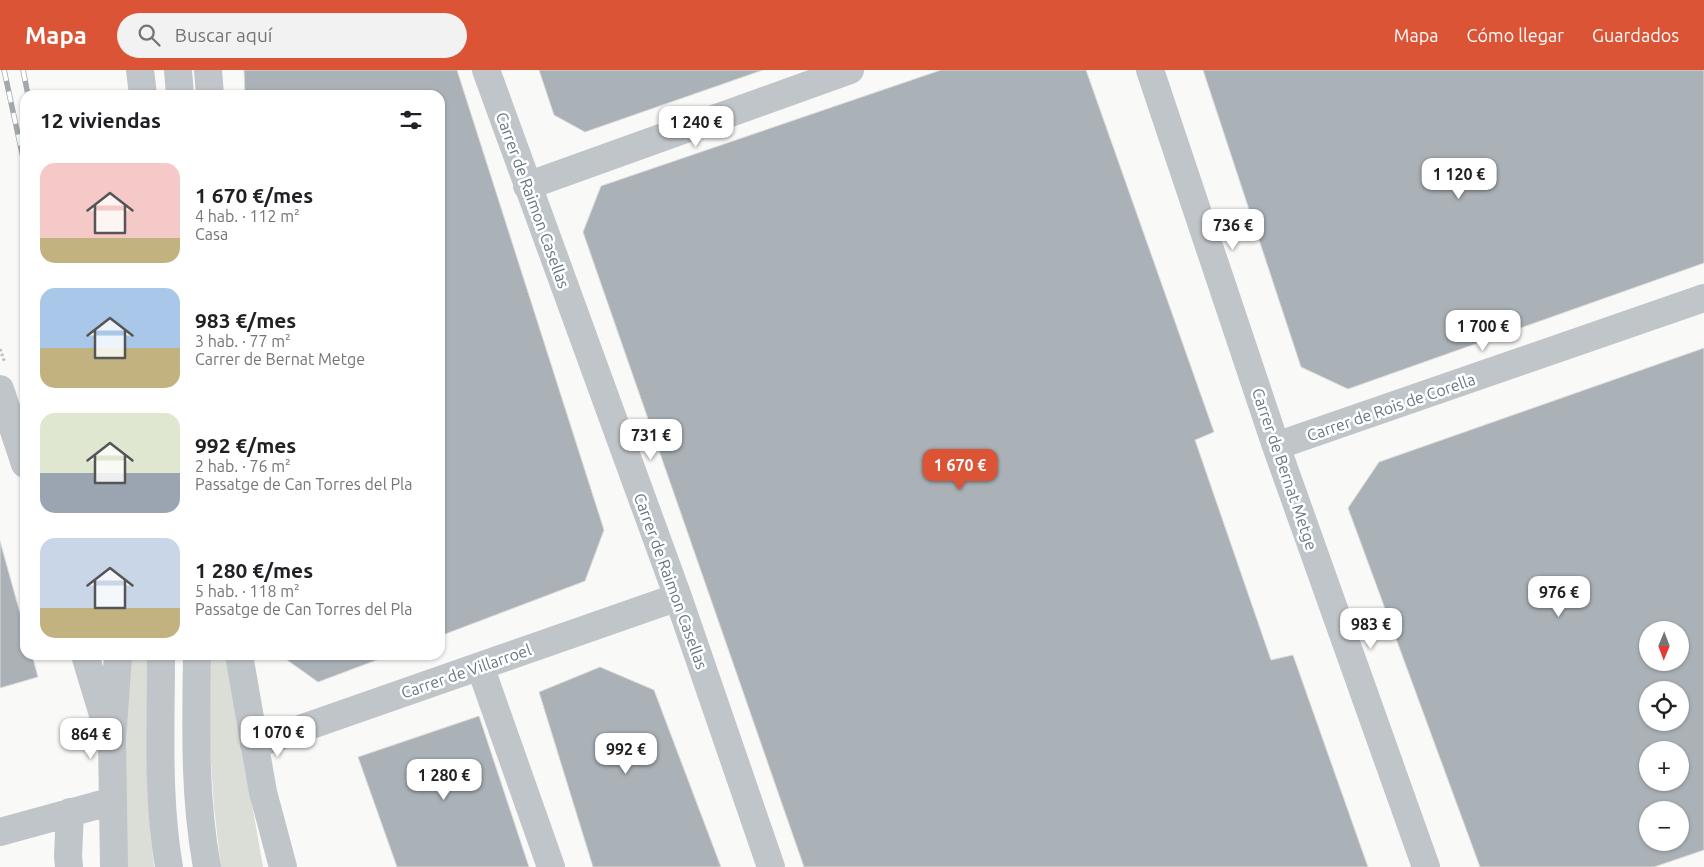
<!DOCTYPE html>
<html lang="es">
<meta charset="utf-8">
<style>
:root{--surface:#fff;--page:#f2f2f2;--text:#202124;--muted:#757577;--accent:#db5435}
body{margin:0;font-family:Ubuntu,sans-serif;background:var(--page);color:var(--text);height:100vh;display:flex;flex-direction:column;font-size:19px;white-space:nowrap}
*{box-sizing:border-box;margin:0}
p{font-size:16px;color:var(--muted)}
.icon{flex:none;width:28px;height:28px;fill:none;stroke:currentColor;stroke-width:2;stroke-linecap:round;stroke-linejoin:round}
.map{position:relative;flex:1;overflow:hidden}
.side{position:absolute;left:20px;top:20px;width:425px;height:570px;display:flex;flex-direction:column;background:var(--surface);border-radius:15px;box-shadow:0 1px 4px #0004}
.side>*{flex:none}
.needle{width:32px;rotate:181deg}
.fabs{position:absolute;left:1639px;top:551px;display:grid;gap:10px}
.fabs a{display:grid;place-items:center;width:50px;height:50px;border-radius:50%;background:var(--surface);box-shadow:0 1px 4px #0004;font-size:25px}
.price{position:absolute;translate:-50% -42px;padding:0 11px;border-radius:10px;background:#fff;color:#222;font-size:16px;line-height:32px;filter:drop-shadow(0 1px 2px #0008)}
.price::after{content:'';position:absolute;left:50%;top:30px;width:15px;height:11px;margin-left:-8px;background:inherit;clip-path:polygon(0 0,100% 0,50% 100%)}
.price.active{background:var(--accent);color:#fff}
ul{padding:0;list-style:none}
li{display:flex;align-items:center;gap:15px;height:125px;padding:0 20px}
li span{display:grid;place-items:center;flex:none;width:140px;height:100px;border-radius:15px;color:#555}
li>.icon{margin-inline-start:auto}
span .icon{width:60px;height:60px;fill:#fffc;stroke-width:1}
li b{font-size:21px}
h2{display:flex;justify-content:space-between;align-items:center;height:60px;padding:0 20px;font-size:21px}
header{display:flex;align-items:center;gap:30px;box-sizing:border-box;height:70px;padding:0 25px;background:var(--accent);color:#fff}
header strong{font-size:24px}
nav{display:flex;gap:28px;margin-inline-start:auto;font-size:18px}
.search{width:350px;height:45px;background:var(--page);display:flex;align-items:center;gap:12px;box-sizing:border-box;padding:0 18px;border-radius:28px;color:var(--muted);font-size:19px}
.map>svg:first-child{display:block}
</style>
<header>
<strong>Mapa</strong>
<div class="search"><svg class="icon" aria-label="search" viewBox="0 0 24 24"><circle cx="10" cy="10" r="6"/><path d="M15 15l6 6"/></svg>Buscar aquí</div>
<nav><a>Mapa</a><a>Cómo llegar</a><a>Guardados</a></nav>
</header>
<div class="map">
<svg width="1704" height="797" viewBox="0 0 1704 797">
<rect width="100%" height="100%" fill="#f9f9f7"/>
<path fill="#daded6" d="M130,585H147C147,656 145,726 154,797H126L123,746Z
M211,585H226L263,797H221L214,737L209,661Z"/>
<path fill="#aab2b8" stroke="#dbdbd9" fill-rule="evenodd" d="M244,0H457L604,460L585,511L440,566V25H245Z
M539,0H763L585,62L554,45Z
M941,0H1086L1214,362L1195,370L1271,590L1293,585L1368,797H804L583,162L601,116Z
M1203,0H1704V193L1348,319L1301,297Z
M1704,278V780L1654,797H1480L1348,438L1379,392ZM1648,560H1680V592H1648ZM1648,620H1680V652H1648ZM1648,680H1680V712H1648ZM1648,740H1680V772H1648Z
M0,471L25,561V585H32L38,607L0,618Z
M280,585H390L318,612Z
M600,597L654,620L721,797H593L539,622Z
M479,646L529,797H397L358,687Z"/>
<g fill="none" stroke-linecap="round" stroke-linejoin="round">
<path stroke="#bbbec1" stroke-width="3" stroke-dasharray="2.5 2.5" stroke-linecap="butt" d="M0,279L5,293"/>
<path stroke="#c0c5c9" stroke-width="28" d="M140,0L143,25
M178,0L180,25
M208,0L210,25
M486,0L678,527L771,797
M1150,0L1276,376L1426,797
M527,116L850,0
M0,319L25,394
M1276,376L1704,228
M85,585L107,658
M161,585C161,655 157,728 169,797
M197,585C196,656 194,727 207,797
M239,585L263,722L283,797
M480,596L551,797
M254,675L678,527
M0,762L113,731
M69,797L68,786L70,742
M114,797L112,672L118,585"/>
<defs>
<path id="rail" d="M4,0L25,97
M23,0L28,25"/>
</defs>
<use href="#rail" stroke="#a2a9ae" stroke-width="5.5"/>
<use href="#rail" stroke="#fff" stroke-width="4" stroke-dasharray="11" stroke-linecap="butt"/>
</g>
<g text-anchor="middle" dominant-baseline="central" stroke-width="5" stroke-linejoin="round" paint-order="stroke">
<g font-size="16" fill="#667681" stroke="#fff">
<text transform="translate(533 130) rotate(70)">Carrer de Raimon Casellas</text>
<text transform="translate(1391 337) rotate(-19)">Carrer de Rois de Corella</text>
<text transform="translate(1285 399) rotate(71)">Carrer de Bernat Metge</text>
<text transform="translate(671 511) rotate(70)">Carrer de Raimon Casellas</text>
<text transform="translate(466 601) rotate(-19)">Carrer de Villarroel</text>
</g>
</g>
</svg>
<div class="fabs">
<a><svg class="needle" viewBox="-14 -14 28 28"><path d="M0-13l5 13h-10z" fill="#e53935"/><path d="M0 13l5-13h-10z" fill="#757577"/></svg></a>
<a><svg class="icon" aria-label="locate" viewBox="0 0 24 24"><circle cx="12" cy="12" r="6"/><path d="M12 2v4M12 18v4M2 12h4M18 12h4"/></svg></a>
<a>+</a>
<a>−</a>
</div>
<b class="price" style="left:696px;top:78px">1 240 €</b>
<b class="price" style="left:1459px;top:130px">1 120 €</b>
<b class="price" style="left:1233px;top:181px">736 €</b>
<b class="price" style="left:1483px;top:282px">1 700 €</b>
<b class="price" style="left:651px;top:391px">731 €</b>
<b class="price active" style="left:960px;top:421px">1 670 €</b>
<b class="price" style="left:1559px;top:548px">976 €</b>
<b class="price" style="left:1371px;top:580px">983 €</b>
<b class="price" style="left:278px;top:688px">1 070 €</b>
<b class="price" style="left:91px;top:690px">864 €</b>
<b class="price" style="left:626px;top:705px">992 €</b>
<b class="price" style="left:444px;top:731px">1 280 €</b>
<section class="side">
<h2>12 viviendas<svg class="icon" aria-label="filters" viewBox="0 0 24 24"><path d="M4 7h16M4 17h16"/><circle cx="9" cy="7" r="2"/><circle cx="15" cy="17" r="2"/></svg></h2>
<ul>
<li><span style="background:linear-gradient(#f6c9c9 75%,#c2b280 0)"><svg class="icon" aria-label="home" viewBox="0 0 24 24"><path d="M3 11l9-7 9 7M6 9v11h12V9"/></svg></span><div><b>1 670 €/mes</b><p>4 hab. · 112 m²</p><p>Casa</p></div></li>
<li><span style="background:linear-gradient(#a9c7e8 60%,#c2b280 0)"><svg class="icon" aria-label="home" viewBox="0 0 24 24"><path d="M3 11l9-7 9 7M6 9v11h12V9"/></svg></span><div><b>983 €/mes</b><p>3 hab. · 77 m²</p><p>Carrer de Bernat Metge</p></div></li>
<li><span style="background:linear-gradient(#dfe7d0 60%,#9aa5b1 0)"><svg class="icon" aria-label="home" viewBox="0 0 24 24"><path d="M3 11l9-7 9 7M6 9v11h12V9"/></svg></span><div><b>992 €/mes</b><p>2 hab. · 76 m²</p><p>Passatge de Can Torres del Pla</p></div></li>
<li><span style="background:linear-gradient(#c9d6e8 70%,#c2b280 0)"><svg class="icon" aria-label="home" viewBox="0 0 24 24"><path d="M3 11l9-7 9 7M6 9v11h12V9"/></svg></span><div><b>1 280 €/mes</b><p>5 hab. · 118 m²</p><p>Passatge de Can Torres del Pla</p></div></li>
</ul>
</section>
</div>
